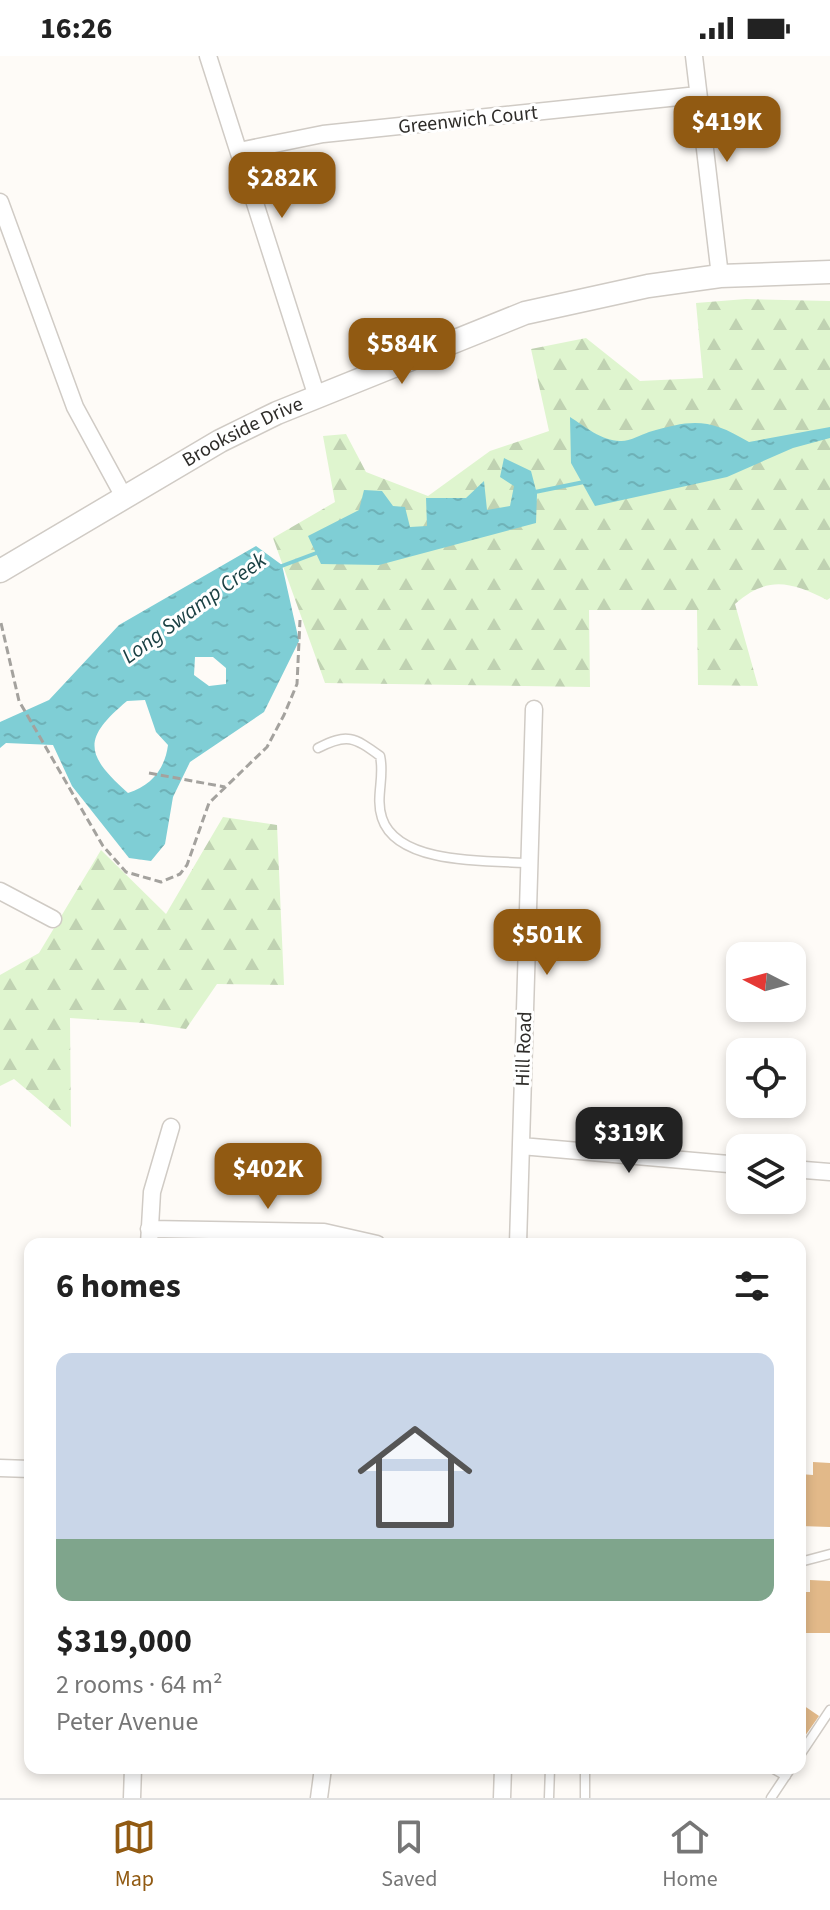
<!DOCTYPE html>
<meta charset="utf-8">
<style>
:root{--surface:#fff;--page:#f2f2f2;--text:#222;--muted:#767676;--line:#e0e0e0;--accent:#915a12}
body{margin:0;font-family:"Source Sans 3",sans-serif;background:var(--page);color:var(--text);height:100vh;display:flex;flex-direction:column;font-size:30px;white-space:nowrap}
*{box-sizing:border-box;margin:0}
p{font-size:26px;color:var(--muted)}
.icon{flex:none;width:44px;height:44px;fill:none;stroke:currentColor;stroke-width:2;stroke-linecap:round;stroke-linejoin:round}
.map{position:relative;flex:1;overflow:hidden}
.drawer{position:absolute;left:24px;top:1182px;width:782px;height:536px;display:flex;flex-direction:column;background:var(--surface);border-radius:16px;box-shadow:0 4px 12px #0003}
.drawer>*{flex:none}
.needle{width:52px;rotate:276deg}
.tools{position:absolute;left:726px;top:886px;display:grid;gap:16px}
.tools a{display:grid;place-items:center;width:80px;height:80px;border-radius:16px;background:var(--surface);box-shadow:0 4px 12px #0003;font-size:40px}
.price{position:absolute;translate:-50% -68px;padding:0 18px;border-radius:16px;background:var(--accent);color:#fff;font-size:26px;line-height:52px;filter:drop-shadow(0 2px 4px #0008)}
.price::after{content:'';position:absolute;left:50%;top:48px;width:24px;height:18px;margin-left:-12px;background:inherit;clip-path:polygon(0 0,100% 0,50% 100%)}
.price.selected{background:#222;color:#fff}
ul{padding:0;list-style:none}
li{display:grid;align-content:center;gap:16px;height:424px;padding:0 32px}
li+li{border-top:2px solid var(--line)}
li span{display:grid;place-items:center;height:248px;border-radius:16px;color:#555}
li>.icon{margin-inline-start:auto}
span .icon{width:144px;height:144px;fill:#fffc;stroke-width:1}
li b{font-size:34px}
h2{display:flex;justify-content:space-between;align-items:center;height:96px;padding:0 32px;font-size:34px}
.status{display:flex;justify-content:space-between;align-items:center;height:56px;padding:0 40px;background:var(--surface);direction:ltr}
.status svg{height:22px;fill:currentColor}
.tabs{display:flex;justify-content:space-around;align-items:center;height:112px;border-top:2px solid var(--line);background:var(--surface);font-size:22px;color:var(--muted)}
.tabs a{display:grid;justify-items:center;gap:4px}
.tabs .selected{color:var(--accent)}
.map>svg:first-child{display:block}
</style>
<div class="status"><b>16:26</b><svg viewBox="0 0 49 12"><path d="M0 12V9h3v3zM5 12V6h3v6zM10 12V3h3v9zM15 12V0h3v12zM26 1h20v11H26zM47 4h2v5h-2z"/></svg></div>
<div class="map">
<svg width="830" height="1742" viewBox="0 0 830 1742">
<defs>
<pattern id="forest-firs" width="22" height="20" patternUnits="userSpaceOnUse" patternTransform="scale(2)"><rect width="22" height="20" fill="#dff5cf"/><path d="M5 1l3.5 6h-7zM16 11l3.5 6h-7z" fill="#c0d2b2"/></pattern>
<pattern id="water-ripples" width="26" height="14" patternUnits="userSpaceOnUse" patternTransform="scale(2)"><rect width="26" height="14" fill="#7fced5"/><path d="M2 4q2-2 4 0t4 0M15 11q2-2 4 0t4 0" fill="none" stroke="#6eb1b7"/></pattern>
</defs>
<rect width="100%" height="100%" fill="#fefbf7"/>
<path fill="url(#forest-firs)" d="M746,243L830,245V542L827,544C791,526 768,519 735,548L758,630L698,629L697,554H589L590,631L325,627L273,482L335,446L323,380L346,378L366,416L428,440L490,395L549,375L531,293L586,282L640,325L703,322L696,247Z
M223,761L277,769L284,929L217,928L186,973L144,967L70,962L71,1071L14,1023L0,1030V919L39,897L101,794L166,858Z"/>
<path fill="url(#water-ripples)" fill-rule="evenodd" d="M570,361C584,370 602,385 620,385C628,386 641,379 649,376C693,363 709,362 749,386L830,371V382L793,392L727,421L595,450L571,407Z
M504,402L531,415L537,438L536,467L379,509L321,508L308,480L359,454L364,434L382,435L393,450L405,451L410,471L427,470L426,442H466L484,425L487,454L510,450L514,430L500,421Z
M256,490L282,509L299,585L264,656L190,706L173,741L165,788L151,805L129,802L72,730L53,689L6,687L0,692V666L49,644L119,569ZM195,601H213L226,612V628L209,630L194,619ZM145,644L156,676L168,689C165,713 151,730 128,737C84,698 83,682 127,645Z"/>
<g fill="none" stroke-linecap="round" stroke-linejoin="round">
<path stroke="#7fced5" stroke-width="4" d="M535,436L584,426
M279,511L319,496"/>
</g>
<path fill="#e2b989" d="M813,1406L830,1407V1471L800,1470V1418L813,1419Z
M810,1524L830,1525V1577H800V1536H810Z
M800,1647L819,1660L800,1687Z"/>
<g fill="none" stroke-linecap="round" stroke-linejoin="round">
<defs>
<path id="lane" d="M318,692C347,677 354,681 380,700C385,721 375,741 382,762C397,809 489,805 529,807
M800,1506L830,1498
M800,1699L830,1654
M772,1712L786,1720
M549,1742L550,1712
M585,1742V1712
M771,1742L791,1712"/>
<path id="street" d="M208,0L317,341
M694,0L720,220
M239,95L323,78L698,39
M0,146L75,351L124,441
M0,835L53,863
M521,1090L740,1109
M792,1113L830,1116
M149,1173L324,1176L377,1188
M149,1188L152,1136L171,1071
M518,1188L534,653
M0,1412L30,1413
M132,1742L133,1712
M319,1742L323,1712
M502,1742L503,1712"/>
<g id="secondary">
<path id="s1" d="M0,515L220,385L277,357L525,257L648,230L720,220L830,216"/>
</g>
</defs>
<use href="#lane" stroke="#d0cbc5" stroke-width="11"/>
<use href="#street" stroke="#d0cbc5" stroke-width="19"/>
<use href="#secondary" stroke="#d0cbc5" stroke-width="25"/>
<path stroke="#a4a29e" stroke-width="3" stroke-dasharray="8 4" stroke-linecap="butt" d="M1,567L19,645L103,790L126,816L161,826L180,818L187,809L209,747L267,691L284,659L297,628L300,564
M149,717L225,731"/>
<use href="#lane" stroke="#fff" stroke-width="8"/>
<use href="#street" stroke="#fff" stroke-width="16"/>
<use href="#secondary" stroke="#fff" stroke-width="22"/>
</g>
<g text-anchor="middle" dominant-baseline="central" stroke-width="6" stroke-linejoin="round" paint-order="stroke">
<g font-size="20" fill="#2e2c29" stroke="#fff">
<text transform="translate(468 64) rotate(-6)">Greenwich Court</text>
<text stroke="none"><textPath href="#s1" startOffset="280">Brookside Drive</textPath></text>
<text transform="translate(524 993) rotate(-88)">Hill Road</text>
</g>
<g font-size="22" font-style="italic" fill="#1b4144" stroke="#fff">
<text transform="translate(194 552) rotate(-36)">Long Swamp Creek</text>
</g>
</g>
</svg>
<div class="tools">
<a><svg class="needle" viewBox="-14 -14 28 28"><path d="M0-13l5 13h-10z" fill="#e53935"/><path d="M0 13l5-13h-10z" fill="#767676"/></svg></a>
<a><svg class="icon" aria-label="locate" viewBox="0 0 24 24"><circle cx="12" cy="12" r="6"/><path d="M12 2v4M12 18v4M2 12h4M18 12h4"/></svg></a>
<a><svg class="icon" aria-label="layers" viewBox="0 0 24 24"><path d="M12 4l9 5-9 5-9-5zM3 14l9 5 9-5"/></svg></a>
</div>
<b class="price" style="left:727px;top:108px">$419K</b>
<b class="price" style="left:282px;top:164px">$282K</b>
<b class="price" style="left:402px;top:330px">$584K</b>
<b class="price" style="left:547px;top:921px">$501K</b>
<b class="price selected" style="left:629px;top:1119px">$319K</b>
<b class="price" style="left:268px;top:1155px">$402K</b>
<section class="drawer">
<h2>6 homes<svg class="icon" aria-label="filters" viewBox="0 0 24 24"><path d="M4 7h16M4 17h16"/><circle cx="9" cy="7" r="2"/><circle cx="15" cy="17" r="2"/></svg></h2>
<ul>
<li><span style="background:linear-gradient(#c9d6e8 75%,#7fa58c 0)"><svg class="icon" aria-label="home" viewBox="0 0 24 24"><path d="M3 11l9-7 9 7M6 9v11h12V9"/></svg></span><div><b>$319,000</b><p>2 rooms · 64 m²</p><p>Peter Avenue</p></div></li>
</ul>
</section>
</div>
<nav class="tabs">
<a class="selected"><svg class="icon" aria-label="map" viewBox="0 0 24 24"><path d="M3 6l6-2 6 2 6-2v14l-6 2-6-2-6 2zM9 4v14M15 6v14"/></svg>Map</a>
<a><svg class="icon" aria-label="saved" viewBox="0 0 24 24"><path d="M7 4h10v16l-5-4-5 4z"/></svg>Saved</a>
<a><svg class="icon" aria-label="home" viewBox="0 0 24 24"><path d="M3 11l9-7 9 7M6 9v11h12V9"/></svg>Home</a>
</nav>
